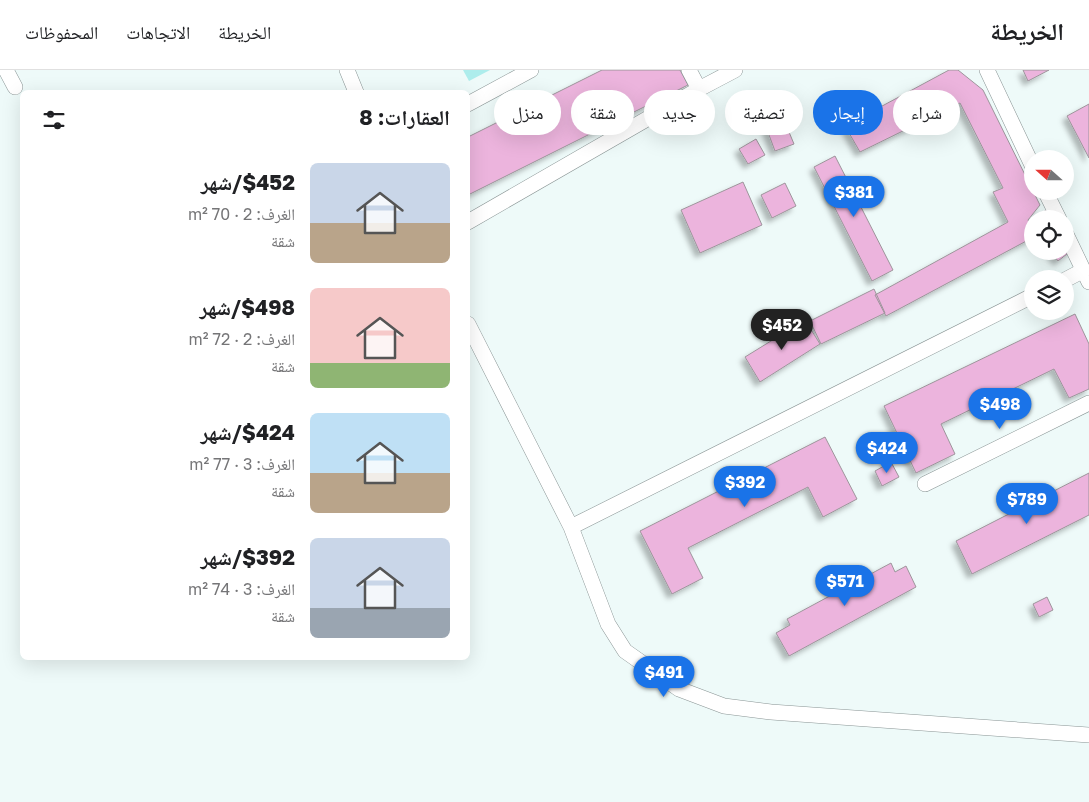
<!DOCTYPE html>
<html lang="ar">
<meta charset="utf-8">
<style>
:root{--surface:#fff;--page:#f6f6f6;--text:#202124;--muted:#757577;--line:#e0e0e0;--accent:#1a73e8}
body{margin:0;font-family:"Golos Text","Noto Naskh Arabic",sans-serif;background:var(--page);color:var(--text);direction:rtl;height:100vh;display:flex;flex-direction:column;font-size:19px;white-space:nowrap}
*{box-sizing:border-box;margin:0}
p{font-size:16px;color:var(--muted)}
.icon{flex:none;width:28px;height:28px;fill:none;stroke:currentColor;stroke-width:2;stroke-linecap:round;stroke-linejoin:round}
.map{position:relative;flex:1;overflow:hidden;direction:ltr}
.panel{position:absolute;left:20px;top:20px;width:450px;height:570px;display:flex;flex-direction:column;background:var(--surface);border-radius:8px;box-shadow:0 5px 20px #0002;direction:rtl}
.panel>*{flex:none}
.guide{position:absolute;left:485px;top:20px;width:475px;height:45px;direction:rtl;display:flex;gap:10px}
.needle{width:32px;rotate:291deg}
.controls{position:absolute;left:1024px;top:80px;display:grid;gap:10px}
.controls a{display:grid;place-items:center;width:50px;height:50px;border-radius:50%;background:var(--surface);box-shadow:0 5px 20px #0002;font-size:25px}
.price{position:absolute;translate:-50% -42px;padding:0 11px;border-radius:18px;background:var(--accent);color:#fff;font-size:16px;line-height:32px;filter:drop-shadow(0 1px 2px #0008)}
.price::after{content:'';position:absolute;left:50%;top:30px;width:15px;height:11px;margin-left:-8px;background:inherit;clip-path:polygon(0 0,100% 0,50% 100%)}
.price.on{background:#222;color:#fff}
ul{padding:0;list-style:none}
li{display:flex;align-items:center;gap:15px;height:125px;padding:0 20px}
li span{display:grid;place-items:center;flex:none;width:140px;height:100px;border-radius:8px;color:#555}
li>.icon{margin-inline-start:auto}
span .icon{width:60px;height:60px;fill:#fffc;stroke-width:1}
li b{font-size:21px}
h2{display:flex;justify-content:space-between;align-items:center;height:60px;padding:0 20px;font-size:21px}
.tag{padding:0 18px;border-radius:22px;background:var(--surface);box-shadow:0 5px 20px #0002;font-size:18px;line-height:45px}
.tag.on{background:var(--accent);color:#fff}
header{display:flex;align-items:center;gap:30px;box-sizing:border-box;height:70px;padding:0 25px;background:var(--surface);border-bottom:1px solid var(--line)}
header strong{font-size:24px}
nav{display:flex;gap:28px;margin-inline-start:auto;font-size:18px}
.map>svg:first-child{display:block}
</style>
<header>
<strong>الخريطة</strong>
<nav><a>الخريطة</a><a>الاتجاهات</a><a>المحفوظات</a></nav>
</header>
<div class="map">
<svg width="1089" height="732" viewBox="0 0 1089 732">
<defs>
<filter id="shadow"><feDropShadow dx="-4.5" dy="4.5" stdDeviation="2.5" flood-color="#0004"/></filter>
</defs>
<rect width="100%" height="100%" fill="#eefaf9"/>
<path fill="#adedec" d="M463,0H490L469,11Z"/>
<path fill="#ecb4dd" stroke="#9d959b" filter="url(#shadow)" d="M602,0H680L688,15L468,125V67Z
M949,0H958L983,20L1040,135L1028,150L1032,158V168L886,246L875,225L1008,152L993,122L1003,118L960,33L860,82L845,56Z
M1023,0H1049L1028,11Z
M1089,34V88L1067,46Z
M784,50L794,74L775,81L766,57Z
M756,69L765,85L748,94L739,79Z
M835,86L893,200L872,211L814,97Z
M743,112L762,155L700,183L681,140Z
M785,113L796,136L772,148L761,125Z
M1046,140L1053,149H1038L1037,147Z
M1065,163L1076,177L1058,191L1050,181H1065Z
M874,219L885,243L821,274L810,251Z
M1075,244L1089,274V319L1069,328L1054,299L941,354L955,384L916,403L884,336Z
M805,250L820,274L760,312L745,287Z
M825,367L857,429L823,447L808,417L688,478L703,508L672,524L640,461Z
M891,392L899,407L882,416L875,401Z
M1089,403V445L972,504L956,471Z
M891,493L895,502L906,496L916,517L789,586L776,563L790,555L787,549Z
M1047,527L1053,540L1039,547L1033,534Z"/>
<g fill="none" stroke-linecap="round" stroke-linejoin="round">
<defs>
<path id="minor" d="M6,0L15,17
M347,0L356,22
M689,0L699,19
M987,0L1032,95
M468,34L531,0
M1045,121L1059,149
M468,152L699,19L735,0
M1065,162L1089,212
M1065,210L1084,200
M468,254L571,457L608,554L625,581L679,619L724,636L771,642L1089,665
M925,414L1089,333
M571,457L1032,226"/>
</defs>
<use href="#minor" stroke="#8a9595" stroke-width="16"/>
<use href="#minor" stroke="#fff" stroke-width="15"/>
</g>
</svg>
<div class="controls">
<a><svg class="needle" viewBox="-14 -14 28 28"><path d="M0-13l5 13h-10z" fill="#e53935"/><path d="M0 13l5-13h-10z" fill="#757577"/></svg></a>
<a><svg class="icon" aria-label="locate" viewBox="0 0 24 24"><circle cx="12" cy="12" r="6"/><path d="M12 2v4M12 18v4M2 12h4M18 12h4"/></svg></a>
<a><svg class="icon" aria-label="layers" viewBox="0 0 24 24"><path d="M12 4l9 5-9 5-9-5zM3 14l9 5 9-5"/></svg></a>
</div>
<b class="price" style="left:854px;top:148px">$381</b>
<b class="price on" style="left:782px;top:281px">$452</b>
<b class="price" style="left:1000px;top:360px">$498</b>
<b class="price" style="left:887px;top:404px">$424</b>
<b class="price" style="left:745px;top:438px">$392</b>
<b class="price" style="left:1027px;top:455px">$789</b>
<b class="price" style="left:845px;top:537px">$571</b>
<b class="price" style="left:664px;top:628px">$491</b>
<div class="guide">
<a class="tag">شراء</a>
<a class="tag on">إيجار</a>
<a class="tag">تصفية</a>
<a class="tag">جديد</a>
<a class="tag">شقة</a>
<a class="tag">منزل</a>
</div>
<section class="panel">
<h2>العقارات: 8<svg class="icon" aria-label="filters" viewBox="0 0 24 24"><path d="M4 7h16M4 17h16"/><circle cx="9" cy="7" r="2"/><circle cx="15" cy="17" r="2"/></svg></h2>
<ul>
<li><span style="background:linear-gradient(#c9d6e8 60%,#b9a48a 0)"><svg class="icon" aria-label="home" viewBox="0 0 24 24"><path d="M3 11l9-7 9 7M6 9v11h12V9"/></svg></span><div><b>$452/شهر</b><p>الغرف: 2 · 70 m²</p><p>شقة</p></div></li>
<li><span style="background:linear-gradient(#f6c9c9 75%,#8fb573 0)"><svg class="icon" aria-label="home" viewBox="0 0 24 24"><path d="M3 11l9-7 9 7M6 9v11h12V9"/></svg></span><div><b>$498/شهر</b><p>الغرف: 2 · 72 m²</p><p>شقة</p></div></li>
<li><span style="background:linear-gradient(#bfe0f5 60%,#b9a48a 0)"><svg class="icon" aria-label="home" viewBox="0 0 24 24"><path d="M3 11l9-7 9 7M6 9v11h12V9"/></svg></span><div><b>$424/شهر</b><p>الغرف: 3 · 77 m²</p><p>شقة</p></div></li>
<li><span style="background:linear-gradient(#c9d6e8 70%,#9aa5b1 0)"><svg class="icon" aria-label="home" viewBox="0 0 24 24"><path d="M3 11l9-7 9 7M6 9v11h12V9"/></svg></span><div><b>$392/شهر</b><p>الغرف: 3 · 74 m²</p><p>شقة</p></div></li>
</ul>
</section>
</div>
